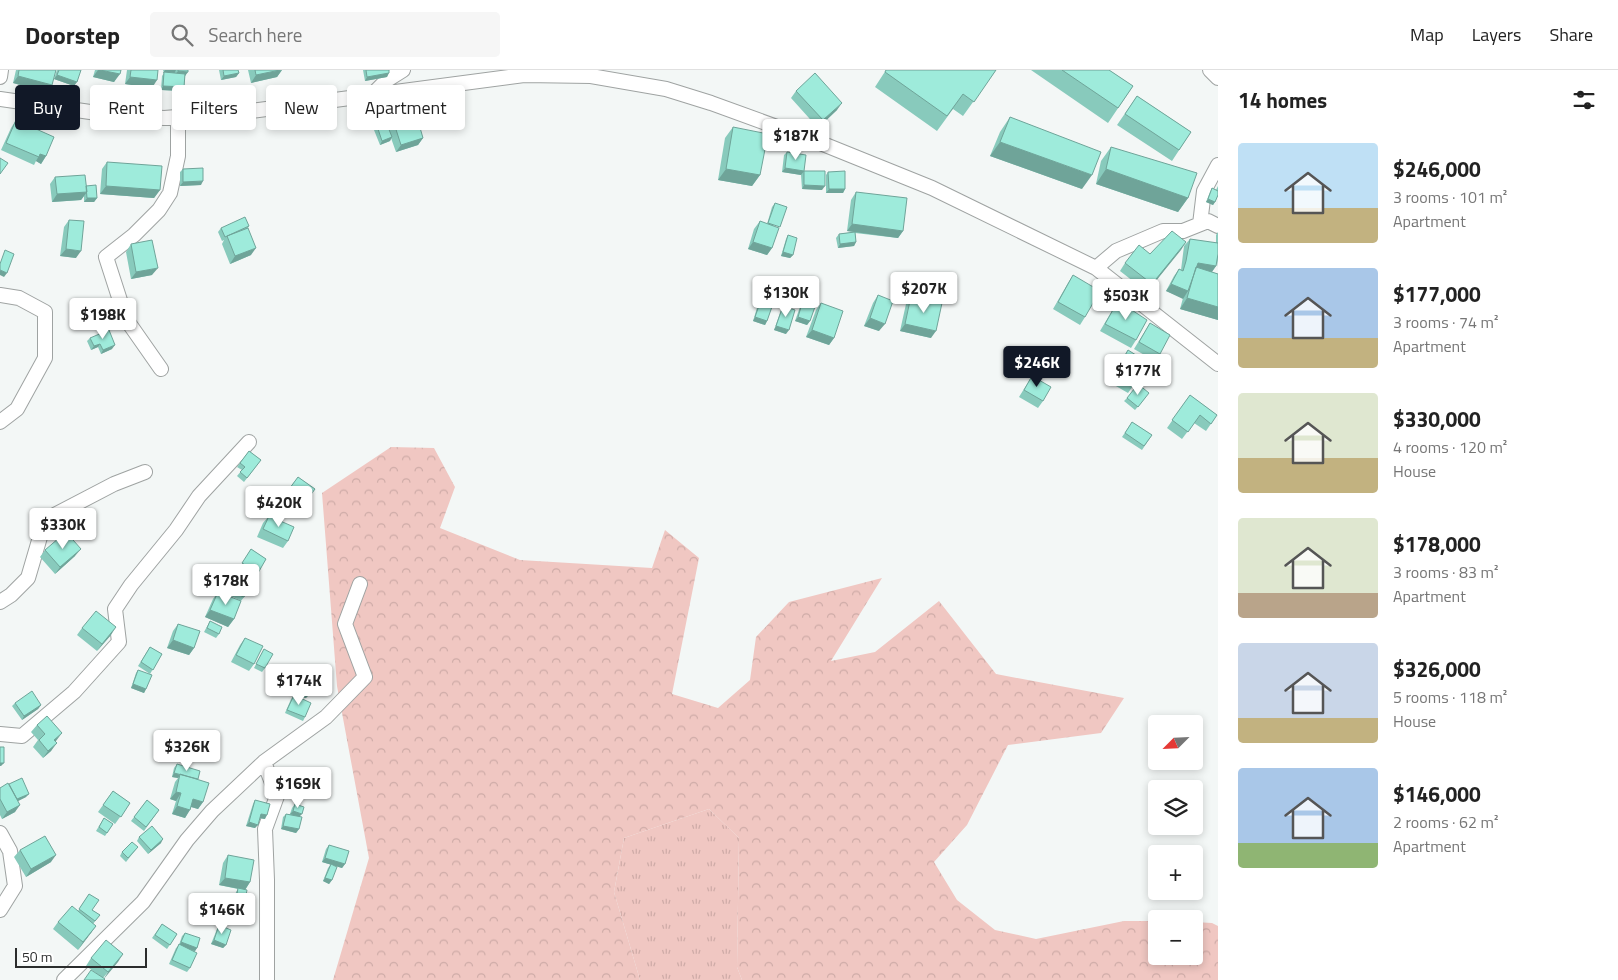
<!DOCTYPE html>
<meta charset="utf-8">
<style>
:root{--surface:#fff;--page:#f6f6f6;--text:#222;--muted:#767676;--line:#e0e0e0;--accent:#111827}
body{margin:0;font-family:"Titillium Web",sans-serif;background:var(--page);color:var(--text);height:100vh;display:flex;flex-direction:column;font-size:19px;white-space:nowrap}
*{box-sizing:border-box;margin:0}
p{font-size:16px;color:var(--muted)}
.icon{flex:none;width:28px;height:28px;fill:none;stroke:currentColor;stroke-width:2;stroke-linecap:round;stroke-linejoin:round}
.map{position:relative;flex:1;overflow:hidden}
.drawer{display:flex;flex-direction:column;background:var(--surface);width:400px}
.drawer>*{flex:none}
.hud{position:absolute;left:15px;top:15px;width:475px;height:45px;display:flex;gap:10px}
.needle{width:32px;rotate:246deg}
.tools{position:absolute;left:1148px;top:645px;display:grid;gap:10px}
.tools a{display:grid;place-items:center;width:55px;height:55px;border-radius:5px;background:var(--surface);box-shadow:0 2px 8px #0003;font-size:25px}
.scale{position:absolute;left:15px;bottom:12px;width:132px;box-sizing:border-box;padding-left:5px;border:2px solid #2b2d2d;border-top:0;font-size:14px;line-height:18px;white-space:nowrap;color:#2b2d2d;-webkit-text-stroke:4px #fff;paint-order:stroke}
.price{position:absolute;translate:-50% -42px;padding:0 11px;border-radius:5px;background:#fff;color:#222;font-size:16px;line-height:32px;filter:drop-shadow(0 1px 2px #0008)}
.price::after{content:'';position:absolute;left:50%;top:30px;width:15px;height:11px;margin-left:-8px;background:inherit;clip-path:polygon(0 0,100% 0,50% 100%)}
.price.current{background:var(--accent);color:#fff}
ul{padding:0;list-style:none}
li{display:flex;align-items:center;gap:15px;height:125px;padding:0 20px}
li span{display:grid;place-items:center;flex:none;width:140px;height:100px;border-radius:5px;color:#555}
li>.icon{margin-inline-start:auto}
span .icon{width:60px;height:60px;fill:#fffc;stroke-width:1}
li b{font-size:21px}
h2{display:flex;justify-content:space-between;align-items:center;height:60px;padding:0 20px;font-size:21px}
.chip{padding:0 18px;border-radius:5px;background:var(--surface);box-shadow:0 2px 8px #0003;font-size:18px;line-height:45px}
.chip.current{background:var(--accent);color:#fff}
header{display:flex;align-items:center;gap:30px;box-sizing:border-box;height:70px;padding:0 25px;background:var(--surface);border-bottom:1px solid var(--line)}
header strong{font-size:24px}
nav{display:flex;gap:28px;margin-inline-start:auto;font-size:18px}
.search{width:350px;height:45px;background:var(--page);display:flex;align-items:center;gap:12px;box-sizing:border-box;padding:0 18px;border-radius:5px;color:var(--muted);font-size:19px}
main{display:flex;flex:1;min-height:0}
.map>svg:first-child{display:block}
</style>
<header>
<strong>Doorstep</strong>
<div class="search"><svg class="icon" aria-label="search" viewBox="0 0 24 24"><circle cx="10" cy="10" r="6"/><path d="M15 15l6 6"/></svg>Search here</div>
<nav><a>Map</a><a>Layers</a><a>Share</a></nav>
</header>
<main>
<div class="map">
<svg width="1218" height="910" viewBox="0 0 1218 910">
<defs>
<pattern id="grass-tufts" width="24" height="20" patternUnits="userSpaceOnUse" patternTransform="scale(1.25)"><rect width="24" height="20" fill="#f0c7c2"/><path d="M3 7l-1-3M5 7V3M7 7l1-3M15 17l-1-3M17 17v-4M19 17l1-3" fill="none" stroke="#ceaba7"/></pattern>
<pattern id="forest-crowns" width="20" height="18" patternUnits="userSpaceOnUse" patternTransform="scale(1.25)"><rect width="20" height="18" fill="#f0c7c2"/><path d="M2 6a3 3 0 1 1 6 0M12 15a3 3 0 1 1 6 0" fill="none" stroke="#ceaba7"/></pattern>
</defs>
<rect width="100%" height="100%" fill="#f3f7f6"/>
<path fill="url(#grass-tufts)" d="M709,739L739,768L737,897L742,910H640L614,822L624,768Z"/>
<path fill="url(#forest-crowns)" d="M391,377L434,378L455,417L440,458L520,490L652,498L665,460L699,488L672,624L718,638L750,610L756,567L789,532L882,508L831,591L875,582L939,531L996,604L1124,628L1101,663L1008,675L967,755L934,792L957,830L995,860L1036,869L1124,851H1156V886H1194V852L1212,853L1218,856V910H742L737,897L739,768L709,739L624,768L614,822L640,910H333L369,788L337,616L322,423Z"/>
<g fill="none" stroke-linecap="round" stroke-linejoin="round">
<defs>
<path id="minor" d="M1210,0L1218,8
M0,7L1,0
M371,26L387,10L403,0
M0,29L97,43L164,48L244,42L524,5L591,6L666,19L711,33L818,72L932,118L1096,198L1218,294
M1200,154L1204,121L1218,95
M1096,198L1116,181L1163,161H1183L1208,151L1218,156
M0,225L19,228L45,242V288L17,339L0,352
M161,299L126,249L106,187L134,165L159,140L170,123L178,86V47
M0,532L11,525L28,508L45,450L114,414L145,402
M0,664L22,666L74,622L119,572L115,539L131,515L176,460L199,426L249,372
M264,692L277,726L265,759L267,810V910
M0,763L10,781L15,816L0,840
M64,910L143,832L187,770L212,741L264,692L326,647L365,607L345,554L360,514"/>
</defs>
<use href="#minor" stroke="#9fa3a2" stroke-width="16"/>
<use href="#minor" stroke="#fff" stroke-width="14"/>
</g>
<path fill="#88cabc" d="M16,0H56L47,22L13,13Z
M57,0H81L74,16L54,9Z
M95,0H121L114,12L93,7Z
M127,0H158L152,18L125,14Z
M163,0H188L185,6L184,17L182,21L161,20L162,6L164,3Z
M219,0H238L239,3L236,7L221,10Z
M248,0H282L277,7L251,13Z
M363,0H389L387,7L365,11Z
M886,0H996L963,46L953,39L937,61L875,17Z
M1031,0H1109L1133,16L1108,53Z
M796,21L837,40L818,58L791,28Z
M1137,26L1191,62L1172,91L1117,55Z
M391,44L423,68L418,75L396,82L391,68L390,71L380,75L374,60L377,56L387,55L386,52Z
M1010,47L1082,119L990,86L1000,62Z
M16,50L46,86L41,94L36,91L34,95L1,80L11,58Z
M733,57L760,105L752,116L718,110L725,68Z
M1111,77L1188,128L1178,142L1096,114L1101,91Z
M787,82L804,101L801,105L782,102L784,85Z
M107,92L160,120L154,128L100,124L102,99Z
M183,99L201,115L180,116V102Z
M804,101L822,120L802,119L801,105Z
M828,102L845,119L843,123H826V105Z
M55,107L86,116L97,128L94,132H84V126L81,130L52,132L50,114Z
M1218,116V125L1215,132L1213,135L1206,132L1210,122L1212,118L1216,120Z
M856,122L903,161L898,168L855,163L856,172L854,176L838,178L836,168L839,164L854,162L847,161L851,130Z
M775,133L772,178L767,185L748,179L754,159L760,151L767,154L772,137Z
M69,150L76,188L60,186L64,157Z
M249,156L248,158L251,185L230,194L222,174L224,170L222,171L218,162L221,158Z
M1218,162V197L1217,189L1216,196L1212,202L1218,204V250L1180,239L1183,228L1166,221L1174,206L1179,199L1181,200L1184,176L1190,169L1216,173V165Z
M788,165L793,185L790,188L781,186L786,169Z
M1186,172L1147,222L1120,201L1125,193Z
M131,174L152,205L131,209L126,182Z
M1073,205L1085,247L1080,255L1053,239L1068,213Z
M878,225L879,261L864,256L873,233Z
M911,226L931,268L900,261L906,234Z
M762,227L767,251L765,255L753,251L759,231Z
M804,227L810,251L807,255L795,251L802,231Z
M1118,231L1136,270L1131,278L1100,261L1113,239Z
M821,233L834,268L829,275L806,267L816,240Z
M783,236L786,264L774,260L781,240Z
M1150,253L1160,284L1155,291L1134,279Z
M90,268L112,279L101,284L98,277L91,280L87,271Z
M1128,280L1133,316L1128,323L1109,312L1123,288Z
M1032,306L1043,331L1038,338L1019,327Z
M1190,325L1217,345L1206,361L1194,353L1182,369L1167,358Z
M1146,327L1135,340L1124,331L1127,328Z
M1132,352L1152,365L1142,380L1122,367Z
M249,381L261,390L244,412L237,406L242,400L237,397Z
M298,407L315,419L295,446L278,433Z
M269,446L288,471L283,478L257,467L263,453Z
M251,479L266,489L255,506L240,497Z
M45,480L75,486L55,504L40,487Z
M239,502L244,527L241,531L227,524Z
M218,522L234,549L228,557L205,547L213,529Z
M210,551L219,564L216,568L204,562Z
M178,554L194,578L189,585L167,578L173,561Z
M82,558L111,565L97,581L77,565Z
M245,568L254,594L249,601L231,592L240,575Z
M150,577L162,584L150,604L138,596Z
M264,579L265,598L262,602L254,598Z
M138,600L146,619L144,623L131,618L136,603Z
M298,610L306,628L296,626L305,647L303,651L285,643L291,629L294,626L293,625L295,614Z
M15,633L41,635L38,639L22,650L12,636Z
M37,655L56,671L51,681L43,688L33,677L38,670L31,662Z
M177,694L198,709L203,732L198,739L191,737L185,748L172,744L176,731L170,729L175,712L178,708L172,707L174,698Z
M9,715L26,727L18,731L15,742L2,749L0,745V718Z
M113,721L130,733L115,754L98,742Z
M147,730L159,740L144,761L131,751Z
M255,730L265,749L260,748L255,758L246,756L253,734Z
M295,734L300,746L299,759L296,763L281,759L283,747L286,744H290L292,738Z
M104,748L113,754L105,766L96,761Z
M139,767L161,773L148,784L137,771Z
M329,775L345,794L342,798L322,792L326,779Z
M138,777L126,792L120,786L122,782Z
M20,780L51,792L26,807L14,787Z
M228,785L250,812L245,820L241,840L233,838L236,822L238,819L219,815L223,793Z
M331,794L332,810L329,814L323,811L328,798Z
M89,824L92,840L100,845L93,854L96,856L78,880L53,859L58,852L78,841Z
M162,854L177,864L167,879L152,868Z
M219,855L226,875L223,878L211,874L217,859Z
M185,863L197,878L195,881L190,898L187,902L169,894L176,878L179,875L182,866Z
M123,884L103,908L86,896L91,888Z"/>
<path fill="#6fa499" d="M98,0H100L120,4L114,12L93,7Z
M165,0H176L174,4L163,3Z
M282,0L277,7L251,13L256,5Z
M178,1L188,2L185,6L175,5Z
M239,3L236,7L221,10L224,6Z
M389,3L387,7L365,11L367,7Z
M57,5L77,12L74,16L54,9Z
M18,6L52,15L47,22L13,13Z
M130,7L157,10L152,18L125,14Z
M163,16L184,17L182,21L161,20Z
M842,33L837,40L818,58L823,50Z
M392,67L390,71L380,75L382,71Z
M423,68L418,75L396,82L401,75Z
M1000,72L1092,105L1082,119L990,86Z
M40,84L46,86L41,94L36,91Z
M785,98L804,101L801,105L782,102Z
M726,99L760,105L752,116L718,110Z
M1106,99L1188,128L1178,142L1096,114Z
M203,111L201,115L180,116L183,112Z
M804,115L825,116L822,120L802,119Z
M106,116L160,120L154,128L100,124Z
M829,119H845L843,123H826Z
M87,122L81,130L52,132L57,124Z
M87,128H97L94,132H84Z
M1208,129L1215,132L1213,135L1206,132Z
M852,154L903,161L898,168L847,161Z
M753,172L772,178L767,185L748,179Z
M856,172L854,176L838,178L840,174Z
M1186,172L1181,180L1147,222L1152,214Z
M256,178L251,185L230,194L235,186Z
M66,179L81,181L76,188L60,186Z
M783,182L793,185L790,188L781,186Z
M1198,193L1216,196L1211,203L1195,201Z
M158,198L152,205L131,209L136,202Z
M0,200L7,203L4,207L0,205Z
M1171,214L1188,221L1183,229L1166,221Z
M1187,228L1218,237V250L1180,239Z
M755,247L767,251L765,255L753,251Z
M798,247L810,251L807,255L795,251Z
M870,248L885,254L879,261L864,256Z
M905,254L936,261L931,268L900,261Z
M776,256L789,260L786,264L774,260Z
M812,260L834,268L829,275L806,267Z
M100,274L98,277L91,280L94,276Z
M115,275L112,279L101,284L103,280Z
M81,479L75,486L55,504L60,497Z
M210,540L234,549L228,557L205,547Z
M116,557L111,565L97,581L102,574Z
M173,570L194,578L189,585L167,578Z
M133,614L146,619L144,623L131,618Z
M295,622L309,625L306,628L293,625Z
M41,635L38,639L22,650L24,646Z
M62,663L56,671L49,678L54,670Z
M57,673L51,681L43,688L48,681Z
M0,693H4L1,696H0Z
M174,703L180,705L178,708L172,707Z
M176,722L181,723L176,731L170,729Z
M29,724L26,727L14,733L16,729Z
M193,729L203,732L198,739L188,736Z
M20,735L15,742L2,749L7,742Z
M177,736L190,740L185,748L172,744Z
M293,741L302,744L299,747L290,744Z
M261,744L267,745L265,749L258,748Z
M249,752L258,755L255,758L246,756Z
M283,756L299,759L296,763L281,759Z
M163,769L161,773L148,784L151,780Z
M56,785L51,792L26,807L31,799Z
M325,788L345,794L342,798L322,792Z
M225,808L250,812L245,820L219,815Z
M325,808L332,810L329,814L323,811Z
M235,835L244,836L241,840L233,838Z
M96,856L91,863L78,880L83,872Z
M214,870L226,875L223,878L211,874Z
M181,872L197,878L195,881L179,876Z
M123,884L118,892L103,910L108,902Z"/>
<path fill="#9eebdb" stroke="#6fa499" d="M19,0H56L52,15L18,6Z
M59,0H81L77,12L57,5Z
M100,0H121L120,4Z
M131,0H158L157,10L130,7Z
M178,0H188V2L178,1Z
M223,0H238L239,3L224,6Z
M255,0H280L256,5Z
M366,0H389V3L367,7Z
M886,0H996L974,32L963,24L947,46L885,2Z
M1062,0H1109L1133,16L1118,38Z
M164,2L185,4L184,17L163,16Z
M815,3L842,33L823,50L796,21Z
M1137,26L1191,62L1179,80L1125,44Z
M414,37L423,68L401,75L391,44Z
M1010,47L1101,82L1092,105L1000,72Z
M16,50L54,67L46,86L40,84L39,87L6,73Z
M386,52L392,67L382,71L377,56Z
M733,57L768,64L760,105L726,99Z
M1111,77L1197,103L1188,128L1106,99Z
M787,82L806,85L804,101L785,98Z
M0,88L8,93L0,104Z
M107,92L162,96L160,120L106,116Z
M203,98V111L183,112V99Z
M804,101H825V116L804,115Z
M845,101V119H829L828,102Z
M85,105L87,122L57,124L55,107Z
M96,115L97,128H87L86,116Z
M1212,118L1218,121V125L1215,132L1208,129Z
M856,122L907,128L903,161L852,154Z
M775,133L787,137L780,157L768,153Z
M245,147L249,156L225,167L221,158Z
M69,150L84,151L81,181L66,179Z
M760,151L779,158L772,178L753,172Z
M248,158L256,178L235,186L227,166Z
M1172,161L1186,172L1152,214L1125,193L1139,175L1150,184Z
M855,162L856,172L840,174L839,164Z
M788,165L797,168L793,185L783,182Z
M1190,169L1218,173V184L1216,196L1198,193L1188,221L1171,214L1179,199L1183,201L1186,191Z
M152,170L158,198L136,202L131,174Z
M5,180L14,184L7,203L0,200V194Z
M1196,197L1218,204V237L1187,228Z
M1073,205L1100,221L1085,247L1058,232Z
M878,225L893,231L885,254L870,248Z
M911,226L942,233L936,261L905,254Z
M762,227L774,231L767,251L755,247Z
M804,227L817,231L810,251L798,247Z
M1118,231L1147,250L1136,270L1105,254Z
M821,233L843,241L834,268L812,260Z
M783,236L795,240L789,260L776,256Z
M1150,253L1170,265L1160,284L1139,272Z
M109,260L115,275L103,280L100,274L94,276L90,268Z
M1128,280L1147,292L1133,316L1114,305Z
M1032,306L1051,317L1043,331L1024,320Z
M1138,314L1149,323L1138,337L1127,328Z
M1190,325L1217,345L1211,354L1200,345L1188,362L1172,350Z
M1132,352L1152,365L1144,376L1125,363Z
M249,381L261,390L247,408L240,402L245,397L240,393Z
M298,407L315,419L301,438L284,426Z
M269,446L294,457L288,471L263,459Z
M66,462L81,479L60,497L45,480Z
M251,479L266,489L258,503L242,493Z
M239,502L253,509L244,527L230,521Z
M218,522L241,531L234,549L210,540Z
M96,541L116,557L102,574L82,558Z
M210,551L222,557L219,564L207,558Z
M178,554L200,561L194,578L173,570Z
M245,568L263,576L254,594L236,585Z
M150,577L162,584L153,600L141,592Z
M264,579L273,584L265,598L256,594Z
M138,600L152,605L146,619L133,614Z
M298,610L311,613L309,625L295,622Z
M32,621L41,635L24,646L15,633Z
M294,625L311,633L305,647L287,640Z
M47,646L62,663L54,670L57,673L48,681L39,670L45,664L37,655Z
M0,677H4V693H0Z
M177,694L200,701L198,709L174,703Z
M180,704L209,713L203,732L193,729L190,740L177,736L181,723L176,722Z
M22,708L29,724L17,729L9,714Z
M8,713L20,735L7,742L0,729V718Z
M113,721L130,733L121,747L103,735Z
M147,730L159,740L146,757L134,747Z
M255,730L270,734L267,745L261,744L258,755L249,752Z
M295,734L304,737L302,744L293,741Z
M286,744L302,747L299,759L283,756Z
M104,748L113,754L107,763L99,757Z
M152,756L163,769L151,780L139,767Z
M45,766L56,785L31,799L20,780Z
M132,772L138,777L128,788L122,782Z
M329,775L349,781L345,794L325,788Z
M228,785L254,790L250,812L225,808Z
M331,794L337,797L332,810L325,808Z
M238,818L247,820L244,836L235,835Z
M89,824L99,830L92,840L100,845L95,851L79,839Z
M72,836L96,856L83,872L58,852Z
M162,854L177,864L170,875L155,865Z
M219,855L231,860L226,875L214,870Z
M185,863L200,868L197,878L181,872Z
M106,870L123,884L108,902L91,888Z
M179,874L197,883L190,898L172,890Z
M91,900L105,909L104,910H84Z"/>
</svg>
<div class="tools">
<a><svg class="needle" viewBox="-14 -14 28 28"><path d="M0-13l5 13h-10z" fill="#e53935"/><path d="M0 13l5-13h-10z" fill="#767676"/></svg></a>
<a><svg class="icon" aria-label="layers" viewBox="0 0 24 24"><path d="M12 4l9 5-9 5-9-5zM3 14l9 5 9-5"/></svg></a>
<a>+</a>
<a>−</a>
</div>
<div class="scale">50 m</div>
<b class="price" style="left:796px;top:91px">$187K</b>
<b class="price" style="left:924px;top:244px">$207K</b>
<b class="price" style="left:786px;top:248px">$130K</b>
<b class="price" style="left:1126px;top:251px">$503K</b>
<b class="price" style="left:103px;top:270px">$198K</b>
<b class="price current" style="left:1037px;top:318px">$246K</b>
<b class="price" style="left:1138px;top:326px">$177K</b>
<b class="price" style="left:279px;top:458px">$420K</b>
<b class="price" style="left:63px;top:480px">$330K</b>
<b class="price" style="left:226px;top:536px">$178K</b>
<b class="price" style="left:299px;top:636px">$174K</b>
<b class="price" style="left:187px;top:702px">$326K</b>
<b class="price" style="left:298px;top:739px">$169K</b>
<b class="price" style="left:222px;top:865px">$146K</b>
<div class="hud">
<a class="chip current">Buy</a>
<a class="chip">Rent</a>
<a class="chip">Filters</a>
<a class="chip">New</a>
<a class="chip">Apartment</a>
</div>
</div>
<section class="drawer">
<h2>14 homes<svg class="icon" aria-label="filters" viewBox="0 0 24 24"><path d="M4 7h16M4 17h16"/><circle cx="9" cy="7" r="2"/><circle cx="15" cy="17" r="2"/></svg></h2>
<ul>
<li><span style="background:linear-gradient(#bfe0f5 65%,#c2b280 0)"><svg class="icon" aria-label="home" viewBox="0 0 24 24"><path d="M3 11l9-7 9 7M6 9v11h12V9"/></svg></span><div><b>$246,000</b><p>3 rooms · 101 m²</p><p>Apartment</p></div></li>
<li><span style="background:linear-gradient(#a9c7e8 70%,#c2b280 0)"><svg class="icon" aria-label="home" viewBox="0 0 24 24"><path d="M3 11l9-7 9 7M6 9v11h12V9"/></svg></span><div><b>$177,000</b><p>3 rooms · 74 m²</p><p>Apartment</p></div></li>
<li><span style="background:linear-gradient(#dfe7d0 65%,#c2b280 0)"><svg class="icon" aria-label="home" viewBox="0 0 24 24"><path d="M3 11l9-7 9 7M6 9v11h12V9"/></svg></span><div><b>$330,000</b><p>4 rooms · 120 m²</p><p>House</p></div></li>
<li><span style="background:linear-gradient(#dfe7d0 75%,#b9a48a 0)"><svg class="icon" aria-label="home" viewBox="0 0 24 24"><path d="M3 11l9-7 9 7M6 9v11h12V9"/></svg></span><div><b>$178,000</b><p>3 rooms · 83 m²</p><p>Apartment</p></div></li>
<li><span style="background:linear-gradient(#c9d6e8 75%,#c2b280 0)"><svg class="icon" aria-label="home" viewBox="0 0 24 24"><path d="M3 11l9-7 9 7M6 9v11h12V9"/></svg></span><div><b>$326,000</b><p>5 rooms · 118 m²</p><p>House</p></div></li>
<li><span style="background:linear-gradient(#a9c7e8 75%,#8fb573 0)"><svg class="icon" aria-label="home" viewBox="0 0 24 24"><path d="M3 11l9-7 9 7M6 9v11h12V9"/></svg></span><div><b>$146,000</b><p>2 rooms · 62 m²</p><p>Apartment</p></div></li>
</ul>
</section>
</main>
